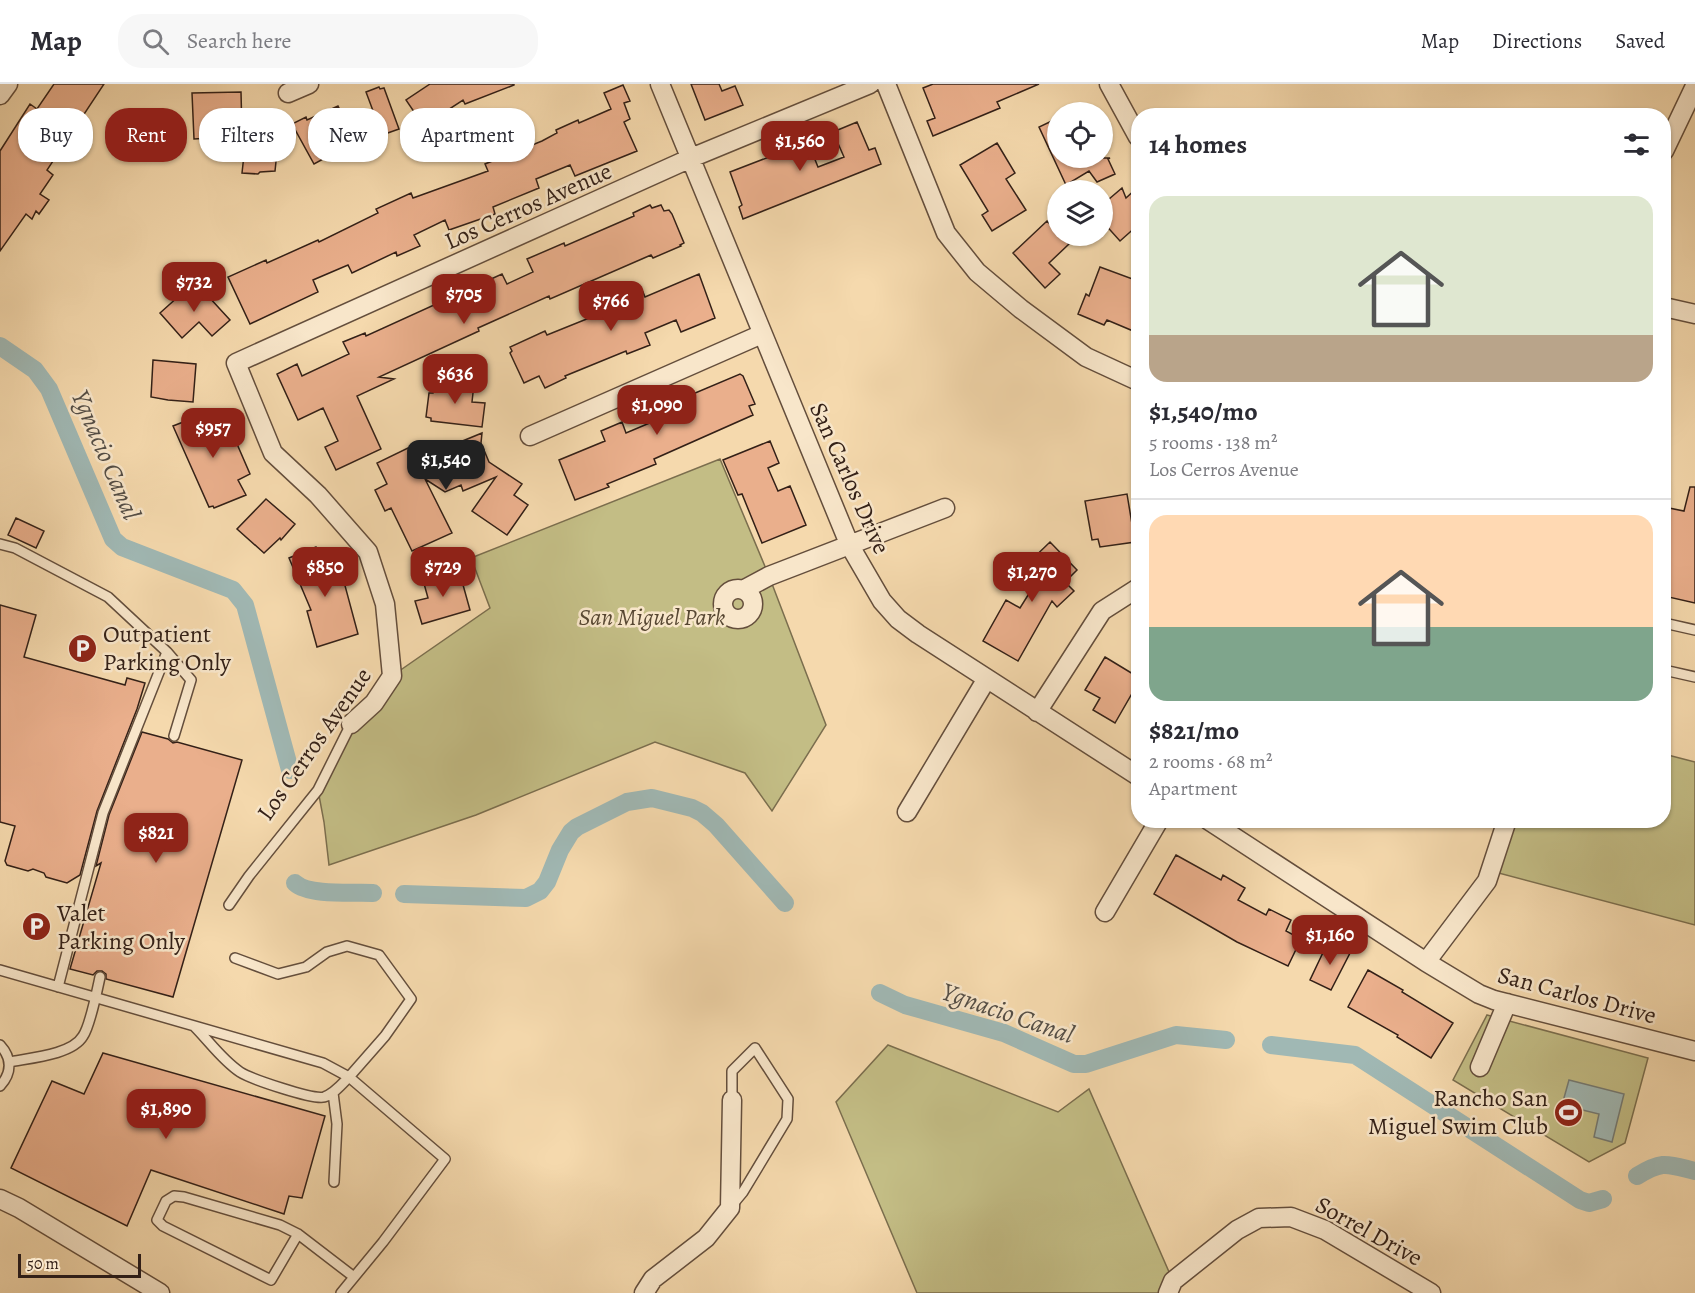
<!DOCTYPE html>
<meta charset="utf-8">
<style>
:root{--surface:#fff;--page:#f7f7f7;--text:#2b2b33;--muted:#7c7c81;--line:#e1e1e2;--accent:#8f2418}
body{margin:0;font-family:Alegreya,serif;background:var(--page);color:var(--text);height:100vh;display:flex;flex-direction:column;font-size:22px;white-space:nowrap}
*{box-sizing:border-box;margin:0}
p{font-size:20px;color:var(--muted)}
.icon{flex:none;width:33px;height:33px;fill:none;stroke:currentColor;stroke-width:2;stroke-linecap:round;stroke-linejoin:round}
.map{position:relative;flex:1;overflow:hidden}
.drawer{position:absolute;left:1131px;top:24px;width:540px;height:720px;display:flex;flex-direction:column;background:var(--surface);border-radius:24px;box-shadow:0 2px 4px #0004}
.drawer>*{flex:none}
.guide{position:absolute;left:18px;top:24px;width:570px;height:54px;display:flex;gap:12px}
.controls{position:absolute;left:1047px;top:18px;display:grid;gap:12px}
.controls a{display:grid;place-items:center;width:66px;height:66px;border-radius:50%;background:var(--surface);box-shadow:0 2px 4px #0004;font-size:30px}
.scale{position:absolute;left:18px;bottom:15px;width:123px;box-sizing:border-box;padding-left:6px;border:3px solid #332017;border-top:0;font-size:16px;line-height:21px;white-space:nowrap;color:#332017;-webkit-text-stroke:4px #f8e6ca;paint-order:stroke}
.price{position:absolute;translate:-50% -51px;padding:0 14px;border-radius:12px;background:var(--accent);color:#fff;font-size:20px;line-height:39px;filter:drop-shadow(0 2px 3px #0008)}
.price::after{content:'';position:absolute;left:50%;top:36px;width:18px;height:14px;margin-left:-9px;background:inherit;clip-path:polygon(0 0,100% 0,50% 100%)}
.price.active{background:#222;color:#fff}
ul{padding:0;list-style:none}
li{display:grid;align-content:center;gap:12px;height:318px;padding:0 18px}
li+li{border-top:2px solid var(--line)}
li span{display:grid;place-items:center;height:186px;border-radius:18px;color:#555}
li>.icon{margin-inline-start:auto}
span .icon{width:108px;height:108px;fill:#fffc;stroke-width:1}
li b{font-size:26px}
h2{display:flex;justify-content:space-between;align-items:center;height:72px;padding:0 18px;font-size:26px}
.chip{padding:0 21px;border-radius:24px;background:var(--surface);box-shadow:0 2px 4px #0004;font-size:21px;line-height:54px}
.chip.active{background:var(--accent);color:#fff}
header{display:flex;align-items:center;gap:36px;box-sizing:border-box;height:84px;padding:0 30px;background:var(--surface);border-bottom:2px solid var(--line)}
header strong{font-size:28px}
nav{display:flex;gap:33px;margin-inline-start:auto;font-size:21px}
.search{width:420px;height:54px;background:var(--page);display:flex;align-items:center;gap:15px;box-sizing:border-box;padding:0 21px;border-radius:24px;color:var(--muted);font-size:22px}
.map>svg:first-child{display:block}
</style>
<header>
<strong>Map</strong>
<div class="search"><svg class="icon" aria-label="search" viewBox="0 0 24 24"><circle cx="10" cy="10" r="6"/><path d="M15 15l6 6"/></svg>Search here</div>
<nav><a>Map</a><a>Directions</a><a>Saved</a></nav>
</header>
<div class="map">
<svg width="1695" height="1209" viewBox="0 0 1695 1209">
<rect width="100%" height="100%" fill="#f5d9ad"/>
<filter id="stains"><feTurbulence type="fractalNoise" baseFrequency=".00333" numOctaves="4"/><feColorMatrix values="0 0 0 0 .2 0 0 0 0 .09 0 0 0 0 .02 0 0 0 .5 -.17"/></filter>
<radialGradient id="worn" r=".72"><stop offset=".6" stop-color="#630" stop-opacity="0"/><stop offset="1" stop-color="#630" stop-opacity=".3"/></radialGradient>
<path fill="#c3bd85" stroke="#7b6e4e" stroke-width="1.5" d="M720,375L769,492L826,641L772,727L745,689L655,658L476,731L329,781L324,738L318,706L334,670L392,592L490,524L471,474Z
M1664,670L1695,678V841L1491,787L1507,737L1664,736Z
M1487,931L1648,974L1625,1059L1589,1078L1453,996Z
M888,961L1058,1028L1089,1005L1173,1197L1168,1209H917L836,1018Z"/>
<path fill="#a0b8b4" stroke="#747b75" stroke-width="1.5" d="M1569,996L1624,1010L1612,1058L1594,1053L1599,1030L1562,1021Z"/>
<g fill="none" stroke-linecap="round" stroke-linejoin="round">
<path stroke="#a0b8b4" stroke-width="18" d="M0,262L35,286L49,305L113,455L122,463L233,506L245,521L290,686
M295,799C309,812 354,808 373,809
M404,810L526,814L540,807L547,798L560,766L571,748L577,743L627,718L652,714L692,724L702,729L716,741L785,819
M880,909L905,921L1004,949L1074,980H1086L1176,951L1226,956
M1271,961L1355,971L1580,1116L1589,1119L1603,1115
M1637,1092C1663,1076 1667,1080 1695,1087"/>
</g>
<path fill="#eaaf8c" stroke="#332017" stroke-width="1.5" d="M54,0H104L47,86L53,91L40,110L49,116L39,130L36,127L32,135L26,130L0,167V67L30,20L37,25Z
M430,0H514V1L465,20L463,16L437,33L440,38L427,47L406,16Z
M691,0H719L722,7L735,2L743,21L705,36Z
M933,0H1039L997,18L1000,24L933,52L927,37L935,34L923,4Z
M623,1L630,17L624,19L630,35L624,38L637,67L575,92L570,81L536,95L539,104L493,123L495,130L449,146L445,136L414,151L420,162L397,172L396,168L352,189L348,181L313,196L318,208L250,240L228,193L266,176L267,179L318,156L319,158L378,129L376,125L411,109L413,114L488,87L485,80L542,57L557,49L556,46L578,36L579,39L611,25L604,9Z
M379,3L380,5L384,4L399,45L382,51L366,8Z
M241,8L242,48L210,49V54L194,55L192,9Z
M338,22L351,48L337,55L341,62L325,69L327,73L314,80L292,40L306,33L307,36Z
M1058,34V74H1110L1108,75L1115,90L1097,98L1089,87L1066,101L1039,43Z
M857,38L869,66L875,64L881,80L743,135L739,123L742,121L730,88L808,58L818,83L844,73L833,48Z
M247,44L288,49L286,69L277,68L275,87L260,88L258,90L242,89Z
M997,59L1015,89L1006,95L1026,126L992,147L982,131L988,127L960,81Z
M1138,103V141L1120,157L1102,137V121L1122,104L1126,114Z
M650,121L652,124L661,121L664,127L669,126L672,130L684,159L680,161L681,162L653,174L651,171L550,215L549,212L478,244L479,247L379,293L394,295L357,312L381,365L336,386L325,363L338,357L323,324L298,336L277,290L297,280L302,292L349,270L343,258L365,249L366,252L502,190L507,200L533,188L527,175L564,159L565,162L634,132L633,129Z
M1047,137L1058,148V152H1061L1069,160L1049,179L1060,190L1045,204L1013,169Z
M1100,183L1138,197V249L1107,236L1104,241L1078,230L1086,210L1089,212Z
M699,190L715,234L681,248L676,236L645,249L650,261L627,270L626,267L565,292L566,294L545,304L539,292L524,299L510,269L512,267L510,263L545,247L547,251L609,226L608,222L643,208L645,213Z
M189,203L195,209L198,206L207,213L208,212L230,236L212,252L199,238L182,254L160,229Z
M153,276L196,280L193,318L168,316L151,313Z
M740,290L743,292L755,320L749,322L753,331L654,375L656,380L607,400L609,403L575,416L559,376L605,357L601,347L622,338L626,349L659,335L655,326Z
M441,296L474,300L472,318L485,319L482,343L431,337V334L426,333L429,309H433L434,300L440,301Z
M209,328L215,342L227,337L250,390L238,396L246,411L214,424L213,422L209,423L173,342Z
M482,349L481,359L489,378L522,400L514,411L528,421L507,451L472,427L496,393L463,407L461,401L445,408L425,395L452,449L412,467L391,424L385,427L375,406L387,400L377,379L408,364L418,381L443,372L442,370L450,367L448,363Z
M770,357L779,379L768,384L778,407L790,402L806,441L762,459L742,410L738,411L723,376Z
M1690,403H1695V519L1664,512V423L1684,427Z
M1127,410L1135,458L1100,463L1098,455L1092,456L1085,417Z
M266,415L295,440L281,456L280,454L264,469L237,445Z
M16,434L44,447L36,464L8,451Z
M1050,458L1077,486L1065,498L1074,507L1057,523L1052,517L1018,577L983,557L1006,516L1020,524L1035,500L1021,486Z
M316,463L324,482L336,476L346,497L344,498L358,550L317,563L307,527L311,526L289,474Z
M449,489H455L456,491L460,490L470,526L422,540L415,517L428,514L423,496Z
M0,521L36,531L24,573L125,601L127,594L145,599L137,625L97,727L80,791L67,799L46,793L44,789L33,785L28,787L7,781L5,777L15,742L0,738Z
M1105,573L1138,593V599L1115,639L1093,626L1100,614L1085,606Z
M142,648L168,655L173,659L177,658L242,676L173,913L106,895V890L102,887H97L93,891L70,885L101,779L96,782L109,731Z
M1176,771L1221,796L1223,791L1245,804L1238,816L1266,831L1269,825L1291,836L1286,847L1301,855L1288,882L1237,858L1154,810Z
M1328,858L1350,869L1331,906L1310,896Z
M1368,886L1403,906L1402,908L1453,939L1431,974L1397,953L1398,951L1348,923Z
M103,969L325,1032L302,1114L289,1112L284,1130L151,1086L127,1142L11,1084L52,997L84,1010Z"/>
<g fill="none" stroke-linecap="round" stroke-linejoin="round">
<defs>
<path id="lane" d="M0,460L15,464L108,513L167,568L103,729L58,903
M1664,539L1695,546
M167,568L191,596L174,652
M1664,586L1695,593
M229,821L249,792L318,706L351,640
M235,874L278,890L306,883L327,868L347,862L379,871L411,915L385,952L349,993L445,1075L383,1158L341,1209
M0,886L323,979L349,993C342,1000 334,1010 324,1013C313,1016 251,995 240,988C222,976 209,957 194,942
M0,961C12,974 12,989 0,1002
M9,978C29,974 72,971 83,952C90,942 97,907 100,893
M333,1009L337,1040L334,1098
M732,1016V987L755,964L788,1015L787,1035L743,1108L733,1120
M298,1150L271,1196L163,1142L157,1136L166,1117L174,1112L184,1113L280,1141L298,1150L354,1193"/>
<path id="street" d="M660,0L850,462L882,517L898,535L918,550L1138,692
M886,0L946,149L977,188L1021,225L1086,273L1138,297
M1109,0L1138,53
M288,9L309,0
M0,11L8,0
M1664,67L1695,2
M1664,223L1695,230
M530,352L762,250
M723 520a15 15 0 1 1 30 0a15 15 0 1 1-30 0Z
M743,506L769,492L945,424
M1037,628L1102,527L1138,504
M351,640L374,619L392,592L385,520L368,468L318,411L273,369L236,279L691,74L870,0
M907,728L986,596
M1208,736L1426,878L1479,910L1494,916L1695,967
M1105,828L1159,736
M1426,878L1487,797L1507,736
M1480,983L1507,919
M0,1115L19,1124L160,1209
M644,1209L653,1195L706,1154L730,1124L732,1016
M1168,1209L1173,1197L1237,1146L1259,1134L1291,1133L1325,1146L1431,1209"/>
</defs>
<use href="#lane" stroke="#644e3c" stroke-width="12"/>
<use href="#street" stroke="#644e3c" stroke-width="21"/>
<use href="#lane" stroke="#f8e6ca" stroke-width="9"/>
<use href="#street" stroke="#f8e6ca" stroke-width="18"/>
</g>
<defs>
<symbol id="parking-disc" viewBox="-11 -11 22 22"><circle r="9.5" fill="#8f2418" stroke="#f8e6ca"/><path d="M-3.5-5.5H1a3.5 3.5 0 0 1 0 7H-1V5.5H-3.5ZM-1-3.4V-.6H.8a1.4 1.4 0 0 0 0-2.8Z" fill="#fff"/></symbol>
<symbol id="stadium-disc" viewBox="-11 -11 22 22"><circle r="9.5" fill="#8f2418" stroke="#f8e6ca"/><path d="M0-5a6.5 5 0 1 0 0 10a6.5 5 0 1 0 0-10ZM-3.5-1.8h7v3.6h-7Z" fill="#fff"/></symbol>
</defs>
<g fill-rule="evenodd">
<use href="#parking-disc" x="66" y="548" width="33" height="33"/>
<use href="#parking-disc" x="20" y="826" width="33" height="33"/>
<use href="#stadium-disc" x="1552" y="1012" width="33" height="33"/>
</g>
<g text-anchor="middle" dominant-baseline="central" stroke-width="5" stroke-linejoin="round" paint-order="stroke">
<g font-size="24" fill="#332017" stroke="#f8e6ca">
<text transform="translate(528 122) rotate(-24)">Los Cerros Avenue</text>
<text transform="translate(850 394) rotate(66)">San Carlos Drive</text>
<text transform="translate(314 660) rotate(-55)">Los Cerros Avenue</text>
<text transform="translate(1577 911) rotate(15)">San Carlos Drive</text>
<text transform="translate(1369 1147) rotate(29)">Sorrel Drive</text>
</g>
<g font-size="24" font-style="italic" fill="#574732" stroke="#f8e6ca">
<text x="652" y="533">San Miguel Park</text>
</g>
<g font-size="24" fill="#332017" stroke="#f8e6ca" text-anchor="start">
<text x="103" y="550">Outpatient<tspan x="103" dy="28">Parking Only</tspan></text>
<text x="57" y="829">Valet<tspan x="57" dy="28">Parking Only</tspan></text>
<text x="1548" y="1014" text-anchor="end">Rancho San<tspan x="1548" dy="28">Miguel Swim Club</tspan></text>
</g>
<g font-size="26" font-style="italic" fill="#544e46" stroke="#f8e6ca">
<text transform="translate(106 371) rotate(67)">Ygnacio Canal</text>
<text transform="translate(1008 929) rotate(19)">Ygnacio Canal</text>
</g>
</g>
<rect width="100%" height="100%" filter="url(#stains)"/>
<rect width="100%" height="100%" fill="url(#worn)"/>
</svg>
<div class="controls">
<a><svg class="icon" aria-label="locate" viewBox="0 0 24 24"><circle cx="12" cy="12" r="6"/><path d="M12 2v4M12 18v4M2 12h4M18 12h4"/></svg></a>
<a><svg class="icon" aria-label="layers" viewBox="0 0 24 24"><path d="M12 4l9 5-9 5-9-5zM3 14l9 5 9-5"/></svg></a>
</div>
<div class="scale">50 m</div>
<b class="price" style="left:800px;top:88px">$1,560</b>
<b class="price" style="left:194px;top:229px">$732</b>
<b class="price" style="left:464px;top:241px">$705</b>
<b class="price" style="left:611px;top:248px">$766</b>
<b class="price" style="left:455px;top:321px">$636</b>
<b class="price" style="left:657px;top:352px">$1,090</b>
<b class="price" style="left:213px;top:375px">$957</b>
<b class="price active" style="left:446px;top:407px">$1,540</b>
<b class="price" style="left:325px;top:514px">$850</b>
<b class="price" style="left:443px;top:514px">$729</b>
<b class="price" style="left:1032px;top:519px">$1,270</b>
<b class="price" style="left:156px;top:780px">$821</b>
<b class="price" style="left:1330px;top:882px">$1,160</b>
<b class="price" style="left:166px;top:1056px">$1,890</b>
<div class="guide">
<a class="chip">Buy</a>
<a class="chip active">Rent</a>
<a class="chip">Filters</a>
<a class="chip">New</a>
<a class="chip">Apartment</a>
</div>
<section class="drawer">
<h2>14 homes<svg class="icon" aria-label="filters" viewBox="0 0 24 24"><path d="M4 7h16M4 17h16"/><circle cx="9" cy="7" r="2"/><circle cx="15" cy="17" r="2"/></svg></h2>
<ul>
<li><span style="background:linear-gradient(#dfe7d0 75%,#b9a48a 0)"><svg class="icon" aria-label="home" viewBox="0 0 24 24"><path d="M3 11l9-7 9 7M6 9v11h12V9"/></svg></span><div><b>$1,540/mo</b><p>5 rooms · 138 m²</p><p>Los Cerros Avenue</p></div></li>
<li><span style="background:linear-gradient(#ffd9b3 60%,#7fa58c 0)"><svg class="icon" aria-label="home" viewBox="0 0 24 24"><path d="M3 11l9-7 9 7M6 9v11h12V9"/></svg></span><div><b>$821/mo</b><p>2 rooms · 68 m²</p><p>Apartment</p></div></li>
</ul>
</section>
</div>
